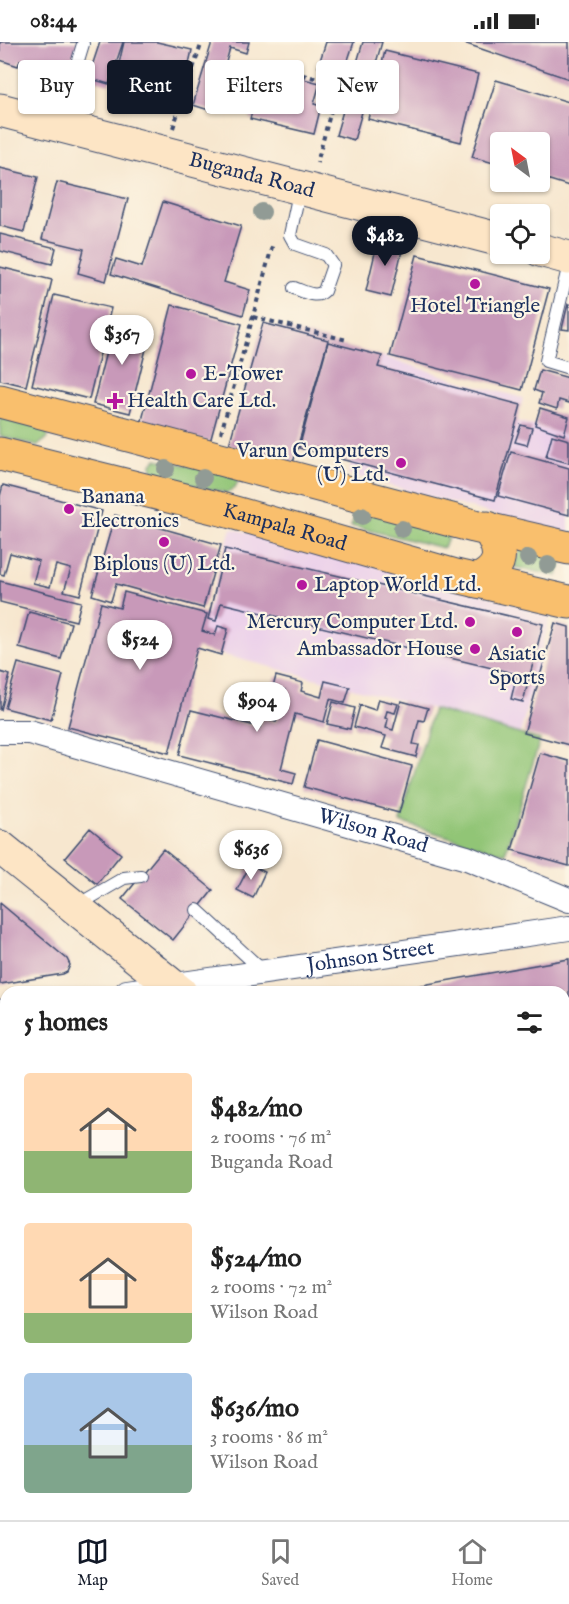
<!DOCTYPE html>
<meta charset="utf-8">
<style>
:root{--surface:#fff;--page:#f6f6f6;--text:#222;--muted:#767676;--line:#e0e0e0;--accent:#111827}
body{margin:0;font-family:"IM FELL English",serif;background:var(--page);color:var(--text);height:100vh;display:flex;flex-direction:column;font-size:22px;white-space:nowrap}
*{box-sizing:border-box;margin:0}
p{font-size:20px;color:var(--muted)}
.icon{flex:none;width:33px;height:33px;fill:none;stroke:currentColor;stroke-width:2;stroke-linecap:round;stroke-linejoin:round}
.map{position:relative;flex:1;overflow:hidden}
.panel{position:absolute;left:0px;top:944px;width:570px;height:536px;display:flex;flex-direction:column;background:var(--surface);border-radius:18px 18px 0 0;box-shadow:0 2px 4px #0004}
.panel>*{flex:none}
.banner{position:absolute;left:18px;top:18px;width:534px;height:54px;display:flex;gap:12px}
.needle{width:39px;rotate:328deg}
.tools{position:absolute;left:490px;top:90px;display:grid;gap:12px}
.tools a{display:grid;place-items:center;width:60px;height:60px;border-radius:6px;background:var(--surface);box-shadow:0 2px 4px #0004;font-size:30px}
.price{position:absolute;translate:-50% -51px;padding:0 14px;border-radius:21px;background:#fff;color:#222;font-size:20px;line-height:39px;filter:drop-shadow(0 2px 3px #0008)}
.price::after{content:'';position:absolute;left:50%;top:36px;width:18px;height:14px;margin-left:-9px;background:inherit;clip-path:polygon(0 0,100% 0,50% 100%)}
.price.current{background:var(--accent);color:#fff}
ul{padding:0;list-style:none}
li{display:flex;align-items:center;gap:18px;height:150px;padding:0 24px}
li span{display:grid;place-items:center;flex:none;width:168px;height:120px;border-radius:6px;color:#555}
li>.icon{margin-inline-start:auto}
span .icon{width:72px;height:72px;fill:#fffc;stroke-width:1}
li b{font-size:26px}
h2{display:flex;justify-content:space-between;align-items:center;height:72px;padding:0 24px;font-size:26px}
.chip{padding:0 21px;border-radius:6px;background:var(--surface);box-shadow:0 2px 4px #0004;font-size:21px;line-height:54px}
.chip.current{background:var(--accent);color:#fff}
.status{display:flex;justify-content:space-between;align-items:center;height:42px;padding:0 30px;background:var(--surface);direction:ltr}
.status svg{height:16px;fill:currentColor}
.tab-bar{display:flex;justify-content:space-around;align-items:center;height:84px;border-top:2px solid var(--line);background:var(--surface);font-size:16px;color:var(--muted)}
.tab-bar a{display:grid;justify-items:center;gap:3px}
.tab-bar .current{color:var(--accent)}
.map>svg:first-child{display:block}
</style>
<div class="status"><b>08:44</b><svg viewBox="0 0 49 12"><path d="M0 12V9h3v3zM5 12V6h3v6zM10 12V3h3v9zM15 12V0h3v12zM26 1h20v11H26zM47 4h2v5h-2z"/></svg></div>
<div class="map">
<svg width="569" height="1478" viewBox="0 0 569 1478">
<rect width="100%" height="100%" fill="#fcf5e5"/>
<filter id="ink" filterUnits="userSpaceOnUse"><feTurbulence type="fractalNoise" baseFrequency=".0167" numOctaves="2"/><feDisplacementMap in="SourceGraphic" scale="12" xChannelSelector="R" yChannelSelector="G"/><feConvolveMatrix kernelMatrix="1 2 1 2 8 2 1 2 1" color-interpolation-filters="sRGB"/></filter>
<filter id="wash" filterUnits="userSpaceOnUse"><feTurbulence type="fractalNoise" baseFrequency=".008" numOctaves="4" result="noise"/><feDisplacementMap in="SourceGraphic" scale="24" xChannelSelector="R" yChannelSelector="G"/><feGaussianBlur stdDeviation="1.35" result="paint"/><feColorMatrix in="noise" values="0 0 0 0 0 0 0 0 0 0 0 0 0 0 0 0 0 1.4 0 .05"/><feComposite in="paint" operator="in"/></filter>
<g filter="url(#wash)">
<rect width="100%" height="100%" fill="#f7e7cf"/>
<path fill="#ecd1ea" d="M382,314L470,342L523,356L517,379L569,394V493L348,432Z
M231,486L551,571L520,693L433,667L197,606Z"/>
<path fill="#91c576" stroke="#567a6a" stroke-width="1.5" d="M0,375L39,384L47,389L48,396L37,404L0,394Z
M156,417L234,433L238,439L235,446L227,451L159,435L153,429L151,423Z
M360,463L451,488L444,506L351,484Z
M521,506L564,517L557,534L514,525Z
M433,667L540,698L505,812L400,780Z"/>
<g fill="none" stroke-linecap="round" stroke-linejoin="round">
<path stroke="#78b0e8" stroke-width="8" d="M252,1473L254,1474"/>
</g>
<g id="blocks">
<path fill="#c899b9" d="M0,0H78L65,40L36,31L38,24L20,18L18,24L0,18Z
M100,0H123L109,42L88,36Z
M124,0H157L192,8L186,35L170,31L168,42L117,30Z
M212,0H249L246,11L230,6L212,69L193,63Z
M326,0H354L344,30L318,25Z
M363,0H382L354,98L336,93Z
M461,0H569V37Z
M385,9L478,32L461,100L368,77Z
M263,27L320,41L314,62L321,64L314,92L250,77Z
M126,37L178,50L176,58L123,46Z
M496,38L569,60V144L540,135V100H501V123L472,115Z
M0,126L38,135L24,190L0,184Z
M57,140L128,157L106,239L78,231L84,207L42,197Z
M163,160L241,184L224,240L250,248L243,273L111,232L116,217L142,225Z
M0,192L56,206L52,222L0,209Z
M379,194L404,200L391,255L366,249Z
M417,213L549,247L522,348L390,314Z
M0,225L52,238L26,344L0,338Z
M54,253L111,266L89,357L32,343Z
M568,262H569V288L562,287Z
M172,263L242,282L210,400L141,382Z
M114,278L151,287L130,371L93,362Z
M263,281L328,298L293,421L229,403Z
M328,300L382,314L378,325L521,363L495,458L299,406Z
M540,328L569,336V361L559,358L557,367L539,361L542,351L534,348Z
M540,366L569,375L564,393L535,383Z
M521,383L532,386L527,403L515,400Z
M552,393L569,398V421L546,415Z
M511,410L569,426V473L498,454Z
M3,443L102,469L80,553L64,549L71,527L56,523L50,545L33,541L39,519L10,511L4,533L0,532V454Z
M115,473L221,503L203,566L116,542L111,559L92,553Z
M225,507L543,582L523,660L511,657L517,632L221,561L216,579L208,577Z
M0,539L81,560L76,579L0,560Z
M124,550L207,572L202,589L215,593L218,584L228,587L221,613L197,606L169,711L68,685L101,561L120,566Z
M29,570L71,581L61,617L19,606Z
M555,581L569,585V703L524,691Z
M18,621L63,633L51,678L5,666Z
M0,630L10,633L1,668H0Z
M276,634L303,641L301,649L321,655L325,639L350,645L345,661L330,657L324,680L295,672L281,727L296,731L293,742L179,713L191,668L260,685L262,676L276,680L285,648L273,645Z
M378,657L398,662L395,671L387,669L385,676L388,677L386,686L393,688L401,659L428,666L424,679L419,678L413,702L419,703L416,715L382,706L386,694L354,685L360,663L375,668Z
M333,660L355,666L350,687L327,682Z
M317,698L412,724L399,771L304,745Z
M540,711L569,719V824L512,808Z
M90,786L121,812L97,842L65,816Z
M163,807L213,848L173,898L122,857Z
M250,823L265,830L253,856L237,848Z
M0,861L67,917L70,923L67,930L63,932L0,942Z
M569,917V1011L564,1010V950H383Z
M564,1018L569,1019L568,1125L564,1124Z
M0,1082L6,1084V1117L0,1116Z
M0,1130L6,1132V1177L0,1176Z
M0,1226L6,1228V1346L0,1345Z
M564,1318L569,1322V1361L564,1367Z
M569,1369V1445L564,1451V1375Z
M0,1417L6,1418V1473H232L248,1478H0Z
M569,1447V1478L564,1474V1453Z
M363,1473H464L459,1478H369Z
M465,1473H527L533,1478H471Z"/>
</g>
</g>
<g filter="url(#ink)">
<use href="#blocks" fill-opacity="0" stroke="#3c4b6f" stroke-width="1.5"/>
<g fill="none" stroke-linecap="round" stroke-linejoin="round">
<defs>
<path id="lane" d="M65,61L83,2
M569,222L546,319L569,326
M294,246C303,249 316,257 324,249L333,223L326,213L295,202L290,193L300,146
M76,864L124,836L141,834
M197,868L263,929"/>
<g id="street">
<path id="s1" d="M0,690H29L467,816L569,858"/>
<path id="s2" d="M127,950L569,886"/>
<path d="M0,970L6,969"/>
<path d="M0,1040L6,1041"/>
<path d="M564,1180L569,1181"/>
<path d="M0,1197L6,1199"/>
<path d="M0,1389L6,1390"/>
<path d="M312,1473L321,1478"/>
<path d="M552,1473L558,1478"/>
</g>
<g id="secondary">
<path id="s3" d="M0,68L501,198"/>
<path d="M540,208L569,216"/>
<path d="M0,805L180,950"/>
<path d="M564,1276L569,1280"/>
</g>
<g id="primary">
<path d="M0,359L474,484L569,506"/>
<path id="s4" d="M0,412L221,467L456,534L569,560"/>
<path d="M477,539C504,525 503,510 488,486"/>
</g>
</defs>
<use href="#lane" stroke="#3c4b6f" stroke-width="14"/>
<use href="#street" stroke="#3c4b6f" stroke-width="26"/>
<use href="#secondary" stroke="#3c4b6f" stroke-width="35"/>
<use href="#primary" stroke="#3c4b6f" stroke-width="35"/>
<path stroke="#3c4b6f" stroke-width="4" stroke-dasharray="4.5 4.5" stroke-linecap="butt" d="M276,26L338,42L317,121
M173,86L202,0
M253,275L347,298
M221,391L273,201"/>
<use href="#lane" stroke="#fff" stroke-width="12"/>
<use href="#street" stroke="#fff" stroke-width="24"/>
<use href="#secondary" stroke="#fde5c5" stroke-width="33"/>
<use href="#primary" stroke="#f9bf6d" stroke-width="33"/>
</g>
<g fill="#919b95">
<circle cx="262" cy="170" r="9"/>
<circle cx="166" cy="427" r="9"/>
<circle cx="203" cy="436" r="9"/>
<circle cx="362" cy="474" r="9"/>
<circle cx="402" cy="487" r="9"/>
<circle cx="528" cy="516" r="9"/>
<circle cx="548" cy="523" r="9"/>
</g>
</g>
<g fill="#b5179e" stroke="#fcf5e5" stroke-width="2">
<circle cx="475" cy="242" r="6"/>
<circle cx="191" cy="332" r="6"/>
<path d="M112 350h6v6h6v6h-6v6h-6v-6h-6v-6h6z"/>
<circle cx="401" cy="421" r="6"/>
<circle cx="69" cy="467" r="6"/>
<circle cx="164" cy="500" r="6"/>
<circle cx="302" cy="543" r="6"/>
<circle cx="470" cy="580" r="6"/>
<circle cx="517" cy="590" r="6"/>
<circle cx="475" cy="607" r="6"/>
</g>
<g text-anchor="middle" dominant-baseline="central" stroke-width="4.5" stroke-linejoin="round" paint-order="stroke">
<g font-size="21" fill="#1b2f5e" stroke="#fcf5e5">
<text stroke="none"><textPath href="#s3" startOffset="260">Buganda Road</textPath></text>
<text stroke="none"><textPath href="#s4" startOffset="294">Kampala Road</textPath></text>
<text stroke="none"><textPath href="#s1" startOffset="387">Wilson Road</textPath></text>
<text stroke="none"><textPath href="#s2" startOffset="246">Johnson Street</textPath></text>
</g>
<g font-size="21" fill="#1b2f5e" stroke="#fcf5e5" text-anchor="start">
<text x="475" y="264" text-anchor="middle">Hotel Triangle</text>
<text x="203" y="332">E-Tower</text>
<text x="127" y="359">Health Care Ltd.</text>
<text x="389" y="409" text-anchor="end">Varun Computers<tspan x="389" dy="24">(U) Ltd.</tspan></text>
<text x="81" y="455">Banana<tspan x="81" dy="24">Electronics</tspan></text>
<text x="164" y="522" text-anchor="middle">Biplous (U) Ltd.</text>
<text x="314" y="543">Laptop World Ltd.</text>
<text x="458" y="580" text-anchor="end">Mercury Computer Ltd.</text>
<text x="463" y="607" text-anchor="end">Ambassador House</text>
<text x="517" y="612" text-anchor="middle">Asiatic<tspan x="517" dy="24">Sports</tspan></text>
</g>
</g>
</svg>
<div class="tools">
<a><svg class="needle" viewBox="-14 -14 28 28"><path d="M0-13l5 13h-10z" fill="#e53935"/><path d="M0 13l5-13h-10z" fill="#767676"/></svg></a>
<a><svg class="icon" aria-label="locate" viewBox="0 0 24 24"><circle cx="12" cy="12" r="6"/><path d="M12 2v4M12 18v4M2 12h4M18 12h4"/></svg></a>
</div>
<b class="price current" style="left:385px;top:225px">$482</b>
<b class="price" style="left:122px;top:324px">$367</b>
<b class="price" style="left:140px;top:629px">$524</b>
<b class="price" style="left:257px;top:691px">$904</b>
<b class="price" style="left:251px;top:839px">$636</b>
<div class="banner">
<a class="chip">Buy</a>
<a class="chip current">Rent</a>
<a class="chip">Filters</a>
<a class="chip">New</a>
</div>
<section class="panel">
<h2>5 homes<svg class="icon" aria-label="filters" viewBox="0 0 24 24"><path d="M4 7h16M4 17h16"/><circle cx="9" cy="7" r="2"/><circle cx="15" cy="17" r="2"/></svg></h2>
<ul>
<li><span style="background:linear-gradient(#ffd9b3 65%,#8fb573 0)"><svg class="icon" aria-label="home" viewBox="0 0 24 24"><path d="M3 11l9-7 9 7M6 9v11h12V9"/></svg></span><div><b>$482/mo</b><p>2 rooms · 76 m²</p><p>Buganda Road</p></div></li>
<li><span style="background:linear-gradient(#ffd9b3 75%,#8fb573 0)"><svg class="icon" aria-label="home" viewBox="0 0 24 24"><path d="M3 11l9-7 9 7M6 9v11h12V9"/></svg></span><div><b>$524/mo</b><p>2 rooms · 72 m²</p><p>Wilson Road</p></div></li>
<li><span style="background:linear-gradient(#a9c7e8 60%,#7fa58c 0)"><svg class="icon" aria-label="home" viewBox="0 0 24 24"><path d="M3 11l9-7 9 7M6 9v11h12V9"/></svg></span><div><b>$636/mo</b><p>3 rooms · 86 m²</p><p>Wilson Road</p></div></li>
</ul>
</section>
</div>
<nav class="tab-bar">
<a class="current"><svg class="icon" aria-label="map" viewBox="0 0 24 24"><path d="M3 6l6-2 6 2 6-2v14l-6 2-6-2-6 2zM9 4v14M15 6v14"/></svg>Map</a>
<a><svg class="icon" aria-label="saved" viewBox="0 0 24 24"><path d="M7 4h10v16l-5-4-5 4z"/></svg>Saved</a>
<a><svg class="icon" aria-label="home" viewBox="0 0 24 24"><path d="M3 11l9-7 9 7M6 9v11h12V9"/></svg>Home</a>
</nav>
